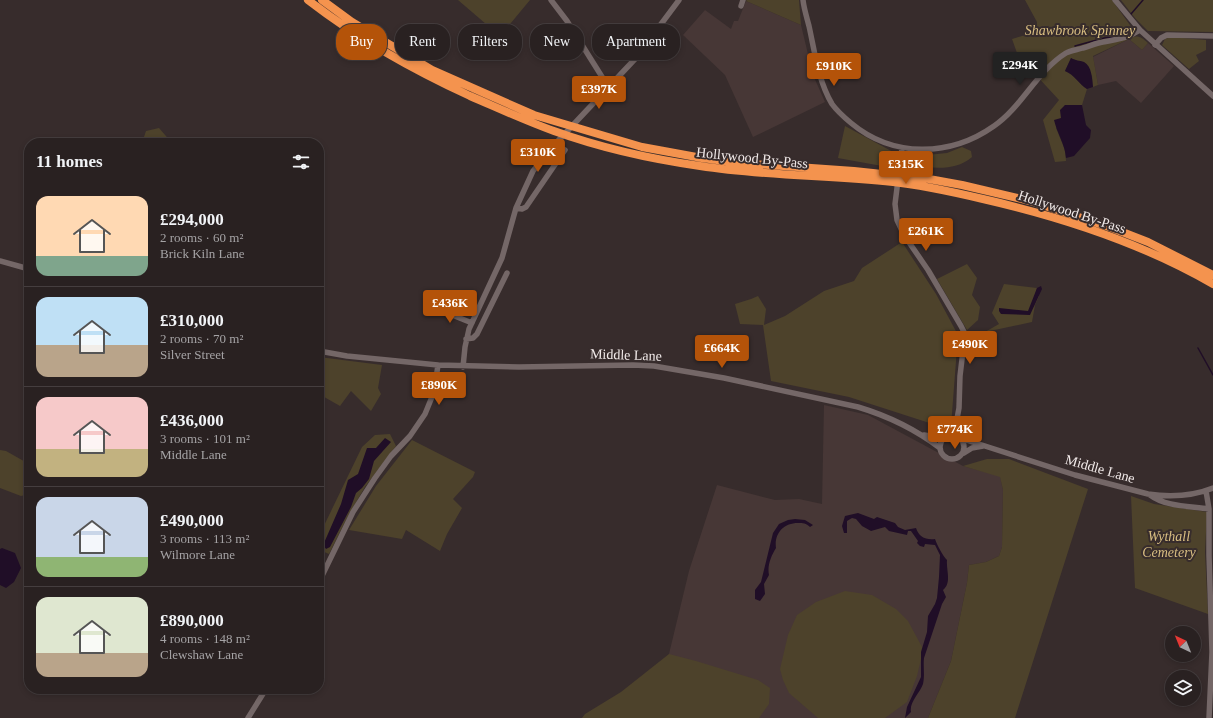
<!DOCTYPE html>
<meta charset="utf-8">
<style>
:root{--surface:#292121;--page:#31292a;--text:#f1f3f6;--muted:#a5a3a5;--line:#453e3f;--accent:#b45309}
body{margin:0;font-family:"Times New Roman",serif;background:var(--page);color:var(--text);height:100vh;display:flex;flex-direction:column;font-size:15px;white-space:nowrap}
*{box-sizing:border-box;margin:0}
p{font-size:13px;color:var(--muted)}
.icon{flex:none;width:22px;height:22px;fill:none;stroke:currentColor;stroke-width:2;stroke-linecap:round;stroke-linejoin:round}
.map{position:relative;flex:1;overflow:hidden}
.side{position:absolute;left:24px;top:138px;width:300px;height:556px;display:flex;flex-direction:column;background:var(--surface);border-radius:16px;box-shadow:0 2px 6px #0003,0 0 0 1px var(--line)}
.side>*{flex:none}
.guide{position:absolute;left:336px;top:24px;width:380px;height:36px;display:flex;gap:8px}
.needle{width:26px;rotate:317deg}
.fabs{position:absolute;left:1165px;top:626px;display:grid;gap:8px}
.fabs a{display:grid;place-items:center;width:36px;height:36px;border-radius:50%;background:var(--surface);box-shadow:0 2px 6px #0003,0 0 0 1px var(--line);font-size:20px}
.price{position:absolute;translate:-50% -34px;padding:0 9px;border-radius:4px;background:var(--accent);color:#fff;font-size:13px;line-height:26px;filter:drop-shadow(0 1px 2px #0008)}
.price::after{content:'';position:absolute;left:50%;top:24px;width:12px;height:9px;margin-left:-6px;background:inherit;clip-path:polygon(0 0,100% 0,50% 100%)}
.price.current{background:#222;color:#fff}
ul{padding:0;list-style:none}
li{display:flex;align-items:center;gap:12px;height:100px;padding:0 12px}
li+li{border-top:1px solid var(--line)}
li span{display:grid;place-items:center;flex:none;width:112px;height:80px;border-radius:12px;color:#555}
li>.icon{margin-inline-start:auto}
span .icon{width:48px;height:48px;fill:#fffc;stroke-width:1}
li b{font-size:17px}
h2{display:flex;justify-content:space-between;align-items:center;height:48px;padding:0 12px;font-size:17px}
.tag{padding:0 14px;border-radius:16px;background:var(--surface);box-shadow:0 2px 6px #0003,0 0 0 1px var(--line);font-size:14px;line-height:36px}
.tag.current{background:var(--accent);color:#fff}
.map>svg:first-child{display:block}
</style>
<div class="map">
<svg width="1213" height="718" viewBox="0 0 1213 718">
<rect width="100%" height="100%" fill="#372c2c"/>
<path fill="#473736" d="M746,1L801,25L813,75L825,102L753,137L725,75L683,35L705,10L731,29L734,21H738Z
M1129,39L1142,50L1148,43L1174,66L1141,103L1116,81L1098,85L1093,57Z
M824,405L868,415L963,466L1000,476L1003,490L1002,547L999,556L986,562L969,565L967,583L951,661L928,718H715L659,703L669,654L689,571L717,485L775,500L799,499L822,504Z"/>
<path fill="#4d422b" d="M458,0H530L500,36Z
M747,0H799L801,25L746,1Z
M1025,0H1112L1132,28L1129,38C1139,35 1141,37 1148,43L1142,50L1129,39L1093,56L1098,85L1093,87L1092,76L1084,62L1077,61L1071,58L1065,71C1075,75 1079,84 1087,89L1082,105H1065L1061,118L1056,128L1065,150L1066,161L1055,162L1043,120L1059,100L1035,74L1033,72L1021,64L1012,39L1036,32L1037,22Z
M1121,0H1213V32L1148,31L1135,18Z
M1170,37L1206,40V50L1196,55L1199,61L1189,69L1162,45L1165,39Z
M845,126L895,153L893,168L838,158Z
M159,128L172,143H142L146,131Z
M962,147L971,151L972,157C953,173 930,167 907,165V157L947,153Z
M902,242L936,294L958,335L951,426L948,429L849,397L771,381L763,325L740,324L735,304L751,299L758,296L766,309L764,325L785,316L824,291L854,281L862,268Z
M967,264L977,278L972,295L980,307L978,320L967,330L937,279Z
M1004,284L1037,288L1035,295L1039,296L1035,305L1032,322L985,332L999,324L992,313Z
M319,357L382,365L378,388L381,394L371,411L351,391L340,406L319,394Z
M390,434L396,446L365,487L349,514L329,554L322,551L319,545V536L362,447L375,435Z
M412,440L475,472L473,477L453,499L462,508L447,534L440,551L406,530L402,539L349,530L376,486Z
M0,450L6,451L29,464V494L21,496L0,488Z
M987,459H1009L1088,489L1015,718H928L951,661L967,583L969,565L986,562L999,556L1002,547L1003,490L1000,477L963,466Z
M1131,496L1154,504L1207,512L1205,552L1208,614L1135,588Z
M845,591L872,595L896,609L908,621L922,647L921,659L917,676L907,702L885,718H818L789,693L783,680L780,669L788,635L797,615L816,602Z
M669,654L696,661L758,680L770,688L769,704L759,718H582L585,714L621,692Z"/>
<path fill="#200e27" d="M1071,58C1076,61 1079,60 1084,62C1092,66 1092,79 1093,87L1087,89C1079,84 1075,75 1065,71Z
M1065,105H1082L1086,125L1091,130L1090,138L1074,156L1066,158C1065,144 1057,133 1054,120L1061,118L1060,110Z
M1041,286L1042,289L1030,315L1001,314L999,311V308L1028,311L1037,288Z
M385,438L391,442L374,461L369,479L362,488L356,493L351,507L330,547L326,549L324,546V543L341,504L348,480L358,474L367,448H376Z
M858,513L874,519L877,517L895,523L898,527L905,530L916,528C919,537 925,540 935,539C937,545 943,556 947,560C946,570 952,583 943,590L946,597L942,604L924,658C923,667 925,675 923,684C920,693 909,702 911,712L905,718L907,707L921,677V652L927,632L928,616L935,604L937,598L939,577L940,555L935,545L925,544L924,547L920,546L917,543L918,541L911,531H908L907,535L889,531L885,527L871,531L862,526L856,519L852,518L847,521V533H844L842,526L845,516Z
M795,519L805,520L813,525L810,527C806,523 803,523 798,523C783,523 774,534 776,548C771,556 767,566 769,575L764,584L765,594L760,601L755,599V590L761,582L773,533L779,524L788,520Z
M2,548L15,553L21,568L14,582L6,588L0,585V549Z"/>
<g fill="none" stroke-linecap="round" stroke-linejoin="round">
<path stroke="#200e27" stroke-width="1.5" d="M1131,14L1143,0
M1075,46L1104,38L1115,37L1123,34
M1198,348L1213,375"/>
<path stroke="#746767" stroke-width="5.5" d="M551,0L567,21L609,88
M803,0C804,9 807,18 809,26C815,53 818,80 832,104C837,111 845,118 851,123C893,158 950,157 994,126C1021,108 1037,71 1066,53C1071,50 1077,50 1083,48C1090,46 1096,43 1103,42C1119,39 1126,39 1140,30
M1115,0L1140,30L1213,96
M741,6L743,0
M1155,45L1161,38L1167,35L1213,36
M902,148L895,204L897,220L904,235L928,270L961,326L965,334L960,376L959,408L954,435
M516,208L522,209L526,207L565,150
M0,261L29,269
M435,308L472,323
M466,339L473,338L477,334L507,273
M319,351L347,356L438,365L519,367L633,365L654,366L724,378L858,407C888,416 915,429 940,448
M463,367L465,347L469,329L502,258L516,208L533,171L557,142L635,59L679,0
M940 447a12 12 0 1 1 24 0a12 12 0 1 1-24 0Z
M924,435L944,438
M960,438L1075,475L1148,494C1169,497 1193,496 1213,488
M964,453L972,448L983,446
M1206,491L1209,509V555L1212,652L1209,718
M1150,495C1166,507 1190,506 1209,509
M319,582L353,512L375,478L391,456L410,436L425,414L434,392L438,365
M248,718L266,689"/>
<path stroke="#f4934e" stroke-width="8" d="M308,0C360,40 410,68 470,96C498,108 526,121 554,131C601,148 651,159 700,166C764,176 828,175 893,182C923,185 953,192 983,199C1062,217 1142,243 1213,284
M322,0L352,22L432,70L534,115L642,147L702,158L740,163L854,171L929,179L962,185L1030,201L1112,228L1148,242L1213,275"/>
</g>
<g text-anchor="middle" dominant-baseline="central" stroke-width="4" stroke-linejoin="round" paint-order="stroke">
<g font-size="14" font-style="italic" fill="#d9be82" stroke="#372c2c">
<text x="1080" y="30">Shawbrook Spinney</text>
<text x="1169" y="536">Wythall<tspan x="1169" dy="16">Cemetery</tspan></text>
</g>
<g font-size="14" fill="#f0e9e8" stroke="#372c2c">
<text transform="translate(752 158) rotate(6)">Hollywood By-Pass</text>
<text transform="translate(1072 212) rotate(18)">Hollywood By-Pass</text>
<text transform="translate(626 355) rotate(2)">Middle Lane</text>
<text transform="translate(1100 469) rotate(16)">Middle Lane</text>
</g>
</g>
</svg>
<div class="fabs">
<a><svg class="needle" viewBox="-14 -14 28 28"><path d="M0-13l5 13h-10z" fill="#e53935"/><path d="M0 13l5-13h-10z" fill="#a5a3a5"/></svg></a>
<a><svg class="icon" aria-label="layers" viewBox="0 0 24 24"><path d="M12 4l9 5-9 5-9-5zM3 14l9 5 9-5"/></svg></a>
</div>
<b class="price current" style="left:1020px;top:86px">£294K</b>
<b class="price" style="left:834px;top:87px">£910K</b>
<b class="price" style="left:599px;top:110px">£397K</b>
<b class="price" style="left:538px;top:173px">£310K</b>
<b class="price" style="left:906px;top:185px">£315K</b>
<b class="price" style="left:926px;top:252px">£261K</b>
<b class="price" style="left:450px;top:324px">£436K</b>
<b class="price" style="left:970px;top:365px">£490K</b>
<b class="price" style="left:722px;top:369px">£664K</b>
<b class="price" style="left:439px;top:406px">£890K</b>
<b class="price" style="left:955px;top:450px">£774K</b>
<div class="guide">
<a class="tag current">Buy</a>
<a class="tag">Rent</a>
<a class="tag">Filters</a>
<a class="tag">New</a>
<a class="tag">Apartment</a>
</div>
<section class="side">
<h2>11 homes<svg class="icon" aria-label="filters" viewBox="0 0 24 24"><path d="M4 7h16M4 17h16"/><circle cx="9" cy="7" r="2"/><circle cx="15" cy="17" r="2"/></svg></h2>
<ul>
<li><span style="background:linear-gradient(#ffd9b3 75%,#7fa58c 0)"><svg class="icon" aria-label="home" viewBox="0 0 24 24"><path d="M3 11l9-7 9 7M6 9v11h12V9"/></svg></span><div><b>£294,000</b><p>2 rooms · 60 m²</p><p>Brick Kiln Lane</p></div></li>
<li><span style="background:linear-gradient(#bfe0f5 60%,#b9a48a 0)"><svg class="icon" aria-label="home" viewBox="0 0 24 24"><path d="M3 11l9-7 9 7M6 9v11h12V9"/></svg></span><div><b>£310,000</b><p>2 rooms · 70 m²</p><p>Silver Street</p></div></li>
<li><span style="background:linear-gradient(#f6c9c9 65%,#c2b280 0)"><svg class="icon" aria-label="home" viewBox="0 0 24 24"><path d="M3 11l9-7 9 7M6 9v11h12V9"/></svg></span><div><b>£436,000</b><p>3 rooms · 101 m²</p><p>Middle Lane</p></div></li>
<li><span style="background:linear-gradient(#c9d6e8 75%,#8fb573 0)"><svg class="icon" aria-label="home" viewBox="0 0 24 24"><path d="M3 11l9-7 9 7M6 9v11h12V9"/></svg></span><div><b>£490,000</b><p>3 rooms · 113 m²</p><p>Wilmore Lane</p></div></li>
<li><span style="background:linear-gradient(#dfe7d0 70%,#b9a48a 0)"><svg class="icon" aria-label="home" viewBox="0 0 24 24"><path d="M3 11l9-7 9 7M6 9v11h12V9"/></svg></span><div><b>£890,000</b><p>4 rooms · 148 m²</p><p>Clewshaw Lane</p></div></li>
</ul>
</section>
</div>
